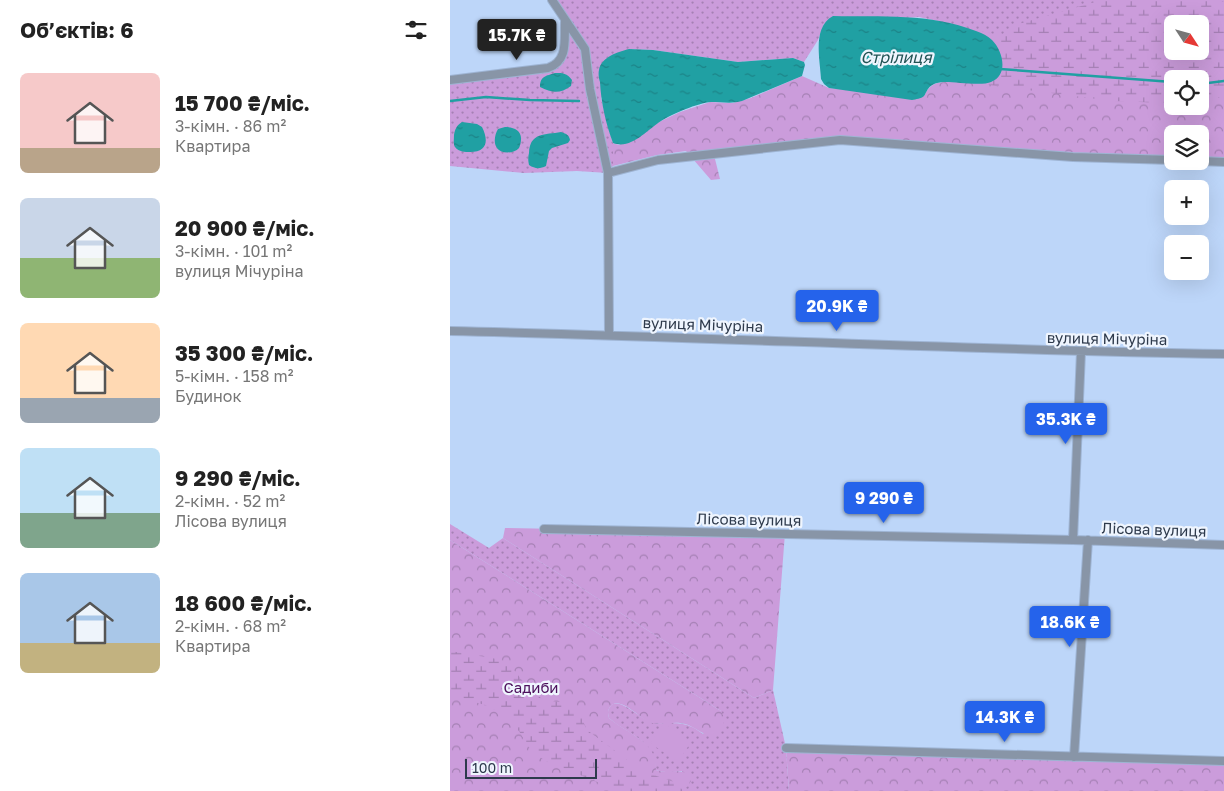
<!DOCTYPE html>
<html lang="uk">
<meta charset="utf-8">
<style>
:root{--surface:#fff;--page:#f2f2f2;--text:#222;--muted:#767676;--accent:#2563eb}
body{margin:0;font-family:"Golos Text",sans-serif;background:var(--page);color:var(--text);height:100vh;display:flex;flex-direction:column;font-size:19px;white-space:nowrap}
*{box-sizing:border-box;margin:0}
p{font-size:16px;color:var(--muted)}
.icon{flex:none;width:28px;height:28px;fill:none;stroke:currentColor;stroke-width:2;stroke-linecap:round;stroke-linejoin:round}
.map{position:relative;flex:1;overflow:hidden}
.panel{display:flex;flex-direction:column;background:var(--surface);width:450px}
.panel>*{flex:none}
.needle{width:32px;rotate:126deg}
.buttons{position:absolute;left:714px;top:15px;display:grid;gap:10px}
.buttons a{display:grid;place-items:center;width:45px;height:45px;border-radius:8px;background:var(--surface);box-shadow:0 5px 20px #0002;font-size:25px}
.scale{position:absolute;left:15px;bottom:12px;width:132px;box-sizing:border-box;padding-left:5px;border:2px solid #2e3a4c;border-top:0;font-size:14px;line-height:18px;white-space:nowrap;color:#2e3a4c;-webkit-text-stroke:4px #eff5fe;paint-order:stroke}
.price{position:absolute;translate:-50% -42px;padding:0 11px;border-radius:5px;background:var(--accent);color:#fff;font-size:16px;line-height:32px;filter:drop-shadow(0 1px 2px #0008)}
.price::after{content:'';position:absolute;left:50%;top:30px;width:15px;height:11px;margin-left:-8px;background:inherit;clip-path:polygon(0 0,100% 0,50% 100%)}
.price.selected{background:#222;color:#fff}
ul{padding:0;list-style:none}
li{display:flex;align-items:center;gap:15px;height:125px;padding:0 20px}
li span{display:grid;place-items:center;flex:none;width:140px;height:100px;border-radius:8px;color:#555}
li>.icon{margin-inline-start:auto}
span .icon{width:60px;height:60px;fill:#fffc;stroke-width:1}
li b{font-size:21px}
h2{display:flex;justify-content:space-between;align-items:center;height:60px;padding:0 20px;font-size:21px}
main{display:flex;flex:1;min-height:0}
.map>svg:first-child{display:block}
</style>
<main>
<section class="panel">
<h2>Об’єктів: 6<svg class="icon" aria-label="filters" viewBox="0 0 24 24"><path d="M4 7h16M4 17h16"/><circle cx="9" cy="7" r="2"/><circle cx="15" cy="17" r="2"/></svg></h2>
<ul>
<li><span style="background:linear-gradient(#f6c9c9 75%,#b9a48a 0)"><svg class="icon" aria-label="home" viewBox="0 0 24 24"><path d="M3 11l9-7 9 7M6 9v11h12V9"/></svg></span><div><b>15 700 ₴/міс.</b><p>3-кімн. · 86 m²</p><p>Квартира</p></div></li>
<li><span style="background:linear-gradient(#c9d6e8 60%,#8fb573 0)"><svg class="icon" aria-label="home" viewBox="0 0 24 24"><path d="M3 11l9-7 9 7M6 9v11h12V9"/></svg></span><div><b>20 900 ₴/міс.</b><p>3-кімн. · 101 m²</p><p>вулиця Мічуріна</p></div></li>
<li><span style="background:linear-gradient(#ffd9b3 75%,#9aa5b1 0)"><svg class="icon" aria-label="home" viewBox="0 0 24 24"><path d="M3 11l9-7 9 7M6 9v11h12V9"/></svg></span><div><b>35 300 ₴/міс.</b><p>5-кімн. · 158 m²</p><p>Будинок</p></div></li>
<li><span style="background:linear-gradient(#bfe0f5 65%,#7fa58c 0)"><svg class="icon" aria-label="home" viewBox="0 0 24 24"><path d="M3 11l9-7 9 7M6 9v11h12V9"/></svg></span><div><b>9 290 ₴/міс.</b><p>2-кімн. · 52 m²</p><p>Лісова вулиця</p></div></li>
<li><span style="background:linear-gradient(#a9c7e8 70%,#c2b280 0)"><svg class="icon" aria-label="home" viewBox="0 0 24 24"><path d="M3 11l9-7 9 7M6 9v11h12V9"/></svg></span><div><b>18 600 ₴/міс.</b><p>2-кімн. · 68 m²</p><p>Квартира</p></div></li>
</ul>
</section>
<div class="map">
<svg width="774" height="791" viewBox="0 0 774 791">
<defs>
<pattern id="grass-dots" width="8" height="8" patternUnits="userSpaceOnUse" patternTransform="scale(1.25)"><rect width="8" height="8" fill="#cb9cdb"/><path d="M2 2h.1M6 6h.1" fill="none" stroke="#a580b4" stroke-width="1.8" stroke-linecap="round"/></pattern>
<pattern id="forest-crowns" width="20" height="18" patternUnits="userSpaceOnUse" patternTransform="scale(1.25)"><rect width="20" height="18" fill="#cb9cdb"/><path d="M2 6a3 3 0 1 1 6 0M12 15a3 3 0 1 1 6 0" fill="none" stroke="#a580b4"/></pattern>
<pattern id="wetland-marsh" width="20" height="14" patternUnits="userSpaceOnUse" patternTransform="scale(1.25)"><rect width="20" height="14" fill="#cb9cdb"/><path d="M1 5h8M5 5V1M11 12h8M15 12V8" fill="none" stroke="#a580b4"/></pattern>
<pattern id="water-ripples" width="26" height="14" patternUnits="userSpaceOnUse" patternTransform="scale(1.25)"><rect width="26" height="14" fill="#20a0a3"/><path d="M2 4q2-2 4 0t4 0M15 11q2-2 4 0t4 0" fill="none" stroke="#1c8387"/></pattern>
</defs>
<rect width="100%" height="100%" fill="#bdd6f9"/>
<path fill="url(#grass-dots)" d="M102,0H774V54L750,24L735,21L548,47L501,24L469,17L374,24L368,40L354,62L343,58L288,62L203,50L179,49L151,98L159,130L163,143V166L158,173L127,171L74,173L0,166V80L98,68L110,62L115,21Z
M0,524L39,548L53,538L304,698L323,690L336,748L339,791H231L232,771C223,772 215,773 206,770C204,739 178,735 159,718C158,714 157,711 160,707C168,694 193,722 204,723C208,724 213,723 216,723C233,723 240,724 253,734L271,711L0,540Z"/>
<path fill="url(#forest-crowns)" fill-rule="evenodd" d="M722,24V51H750L774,54V163L730,161H750V134H722V161L390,137L263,151L270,179L261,180L236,151L207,155L163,166V143L169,145L211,121L230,112L260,102L283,103L301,98L352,76L379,88L474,96C479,86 484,82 496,82ZM722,79H750V106H722Z
M55,528L335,533L323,690L304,698L53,538Z
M0,540L271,711C274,717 276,722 271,728C258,745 246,724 230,723C220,722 209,726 199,722C190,718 168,694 160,707C157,711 158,714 159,718C171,729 197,739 203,754C206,759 206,764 206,770C218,775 237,765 241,781L238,786L231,791H0Z
M336,748L774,761V791H339Z"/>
<path fill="url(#wetland-marsh)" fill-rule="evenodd" d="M652,0H764L774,2V97L750,100V79H722V102L716,103L663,101L522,83L501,24L548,35L553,34L562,26ZM722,24H750V51H722Z
M0,651L47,659C52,662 57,664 61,667C71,677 77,691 91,698C103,704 117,699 127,709C132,715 133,723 137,730L192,771L227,783L230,786L233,791H169L123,772L110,767L98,762L85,754L77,745L71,734L62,722L51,713L35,705L0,695Z"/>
<path fill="#cb9cdb" d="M214,723L241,742L228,762L200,743Z"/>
<path fill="url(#water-ripples)" d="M383,16C431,17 480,13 526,31C532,33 538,36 542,40C553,51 559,75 541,82C533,86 506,82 496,82C489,82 482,83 478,89C477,90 475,95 474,96C471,99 466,99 462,100L379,88L374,84L371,79C370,59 362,27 383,16Z
M179,49L203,50L288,62L343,58L354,62L355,65L352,76L292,101C282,104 272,102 261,102C248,103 222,114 211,121C197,130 181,150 163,143C156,124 151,103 150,82C149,79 148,74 149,70C151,57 168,52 179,49Z
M105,73C113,73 117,73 122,80L121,86C110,94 102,93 90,87C90,76 96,76 105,73Z
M12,122L27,124L32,127C39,141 37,152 20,152C15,152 9,152 5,147C3,144 4,139 4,135C5,129 7,125 12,122Z
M55,127C63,127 72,130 71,140C71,142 70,146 69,148C64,154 51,154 47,148C43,143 45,134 48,129Z
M111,132C117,134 119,135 120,140L118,143L102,148L99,151L96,166C90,169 85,169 79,165C78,160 78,157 79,153C80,132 95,135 111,132Z"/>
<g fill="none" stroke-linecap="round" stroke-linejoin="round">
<path stroke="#20a0a3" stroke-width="2.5" d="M550,69L722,82
M750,84L774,81
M0,101L36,97L80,100L129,101"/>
<defs>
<path id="street" d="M102,0L135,49L140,89L158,173L159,335
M0,80L98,68C119,61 114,39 115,21
M750,161L774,162
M158,173L208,160L390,140L623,157L722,160
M0,331C258,337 516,350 774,354
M94,529L623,540L774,545
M623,540L631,352
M336,748L774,761
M624,757L638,540"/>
</defs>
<use href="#street" stroke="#9eb4d3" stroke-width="10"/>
<use href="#street" stroke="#8895a7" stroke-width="8"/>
</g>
<g text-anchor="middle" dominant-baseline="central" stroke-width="4.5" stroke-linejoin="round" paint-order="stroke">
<g font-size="15" fill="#2e3a4c" stroke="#eff5fe">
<text transform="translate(253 324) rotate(2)">вулиця Мічуріна</text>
<text transform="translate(657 338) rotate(1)">вулиця Мічуріна</text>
<text transform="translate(299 519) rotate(1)">Лісова вулиця</text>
<text transform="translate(704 529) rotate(2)">Лісова вулиця</text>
</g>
<g font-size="15" fill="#4d115d" stroke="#eff5fe">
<text x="81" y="687">Садиби</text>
</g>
<g font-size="16" font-style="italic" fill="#215354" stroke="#eff5fe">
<text x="446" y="57">Стрілиця</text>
</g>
</g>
</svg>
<div class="buttons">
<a><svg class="needle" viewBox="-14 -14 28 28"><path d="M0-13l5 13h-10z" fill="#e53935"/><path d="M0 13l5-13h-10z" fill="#767676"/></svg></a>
<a><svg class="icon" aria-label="locate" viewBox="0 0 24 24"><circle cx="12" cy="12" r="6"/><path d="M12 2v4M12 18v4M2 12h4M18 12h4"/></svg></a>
<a><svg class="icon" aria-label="layers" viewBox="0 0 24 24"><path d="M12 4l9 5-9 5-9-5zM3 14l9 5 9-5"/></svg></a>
<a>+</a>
<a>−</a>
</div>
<div class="scale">100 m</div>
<b class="price selected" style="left:67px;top:61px">15.7K ₴</b>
<b class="price" style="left:387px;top:332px">20.9K ₴</b>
<b class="price" style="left:616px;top:445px">35.3K ₴</b>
<b class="price" style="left:434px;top:524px">9 290 ₴</b>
<b class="price" style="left:620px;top:648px">18.6K ₴</b>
<b class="price" style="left:555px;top:743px">14.3K ₴</b>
</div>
</main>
